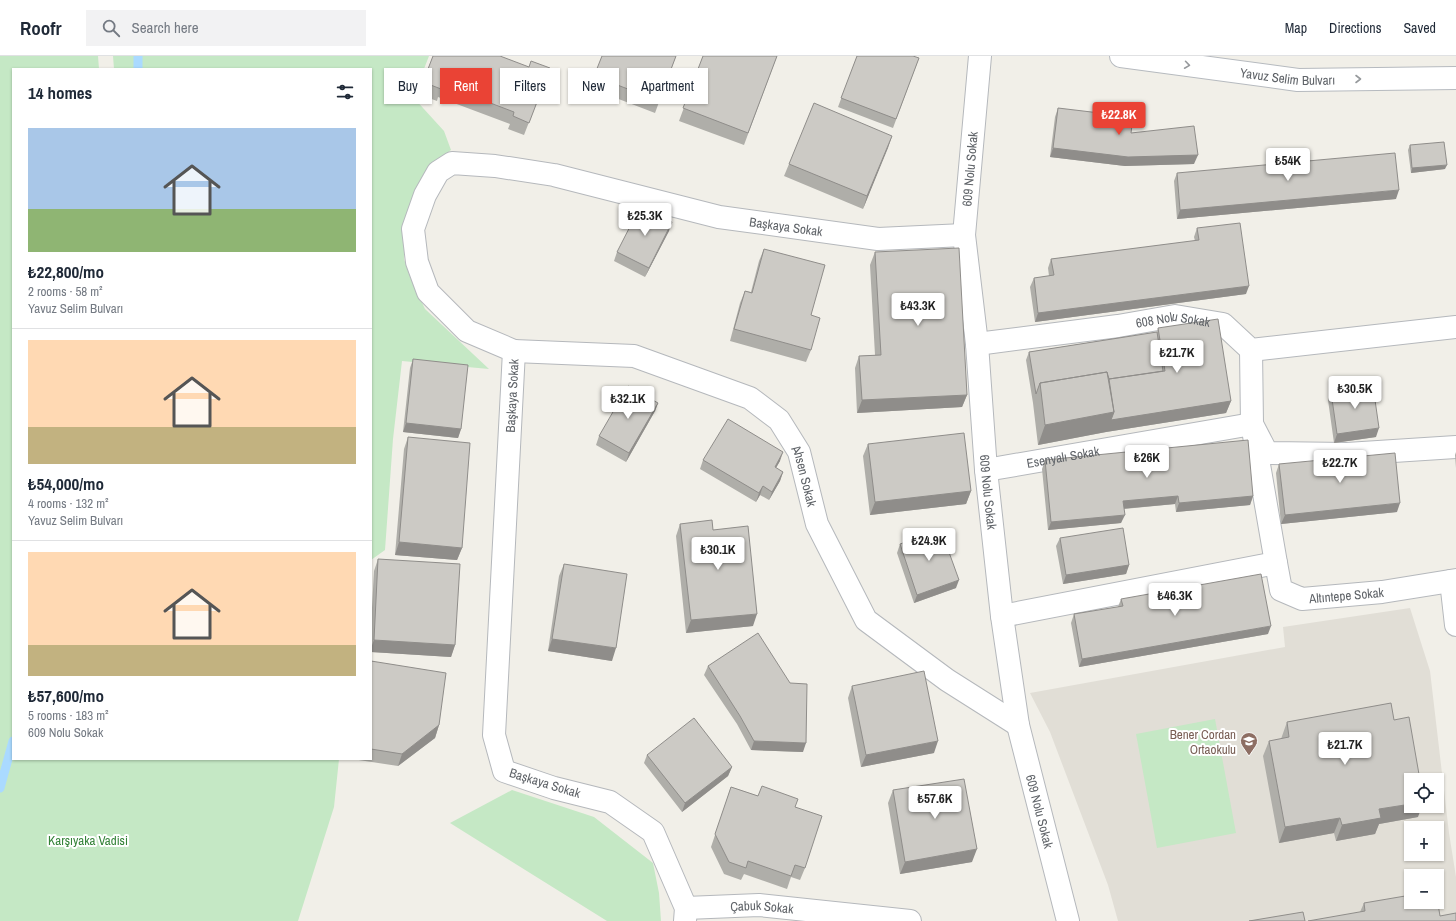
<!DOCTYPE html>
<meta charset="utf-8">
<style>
:root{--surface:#fff;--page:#f2f2f3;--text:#1f2937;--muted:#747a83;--line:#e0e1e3;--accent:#ea4335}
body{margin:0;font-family:"Archivo Narrow",sans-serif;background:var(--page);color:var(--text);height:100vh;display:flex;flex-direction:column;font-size:15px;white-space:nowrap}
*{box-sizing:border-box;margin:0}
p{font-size:13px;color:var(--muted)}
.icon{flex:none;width:22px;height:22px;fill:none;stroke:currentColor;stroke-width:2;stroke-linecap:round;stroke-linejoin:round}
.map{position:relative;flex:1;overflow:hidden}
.side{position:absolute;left:12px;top:12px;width:360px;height:692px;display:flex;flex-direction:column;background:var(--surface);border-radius:0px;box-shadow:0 1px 3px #0004}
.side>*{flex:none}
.top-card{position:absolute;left:384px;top:12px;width:380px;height:36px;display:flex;gap:8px}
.buttons{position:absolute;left:1404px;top:717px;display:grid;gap:8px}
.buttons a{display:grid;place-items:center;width:40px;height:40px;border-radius:0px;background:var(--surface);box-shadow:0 1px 3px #0004;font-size:20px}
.price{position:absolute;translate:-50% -34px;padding:0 9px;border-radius:4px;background:#fff;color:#222;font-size:13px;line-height:26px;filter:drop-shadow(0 1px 2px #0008)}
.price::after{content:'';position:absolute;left:50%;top:24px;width:12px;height:9px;margin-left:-6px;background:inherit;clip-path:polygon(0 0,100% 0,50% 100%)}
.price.active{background:var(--accent);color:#fff}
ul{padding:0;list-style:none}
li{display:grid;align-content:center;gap:8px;height:212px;padding:0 16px}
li+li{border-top:1px solid var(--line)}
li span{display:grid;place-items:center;height:124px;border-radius:0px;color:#555}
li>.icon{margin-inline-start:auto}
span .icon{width:72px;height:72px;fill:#fffc;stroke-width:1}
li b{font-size:17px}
h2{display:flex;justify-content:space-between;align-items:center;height:48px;padding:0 16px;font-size:17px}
.pill{padding:0 14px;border-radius:0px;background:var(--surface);box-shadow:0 1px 3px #0004;font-size:14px;line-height:36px}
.pill.active{background:var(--accent);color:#fff}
header{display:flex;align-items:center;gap:24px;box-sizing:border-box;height:56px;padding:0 20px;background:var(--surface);border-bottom:1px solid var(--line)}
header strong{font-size:19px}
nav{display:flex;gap:22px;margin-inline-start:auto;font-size:14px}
.search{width:280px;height:36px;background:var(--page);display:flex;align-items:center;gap:10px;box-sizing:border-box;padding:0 14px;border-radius:0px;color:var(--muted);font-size:15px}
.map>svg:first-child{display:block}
</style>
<header>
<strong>Roofr</strong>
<div class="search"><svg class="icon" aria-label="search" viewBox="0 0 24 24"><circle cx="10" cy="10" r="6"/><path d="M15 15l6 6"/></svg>Search here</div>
<nav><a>Map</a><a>Directions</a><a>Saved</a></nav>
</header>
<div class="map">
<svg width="1456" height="865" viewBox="0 0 1456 865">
<rect width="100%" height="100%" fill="#f1efe8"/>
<path fill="#e1ded6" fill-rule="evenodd" d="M1410,552L1430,615L1449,777L1456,821V865H1118L1108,829L1050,676L1030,637L1285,591L1283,571ZM1411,724H1437V750H1411ZM1411,772H1437V798H1411ZM1411,820H1437V846H1411Z"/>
<path fill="#c5e8c5" d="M0,0H98L99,13H13V703H339L334,751L298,865H0Z
M113,0H429L413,41L444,75L451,94L433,107L405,168L404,203L410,221L425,253L489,313L402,305L393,383L385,494L371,504V13H114Z
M1215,663L1236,777L1157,792L1136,678Z
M512,734L594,761L653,807L659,837L661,865H607L450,767Z"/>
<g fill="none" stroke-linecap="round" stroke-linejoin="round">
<path stroke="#aadaff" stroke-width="9" d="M138,13V0
M0,732L13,685"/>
<defs>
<g id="street">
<path id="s1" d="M980,0L964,179L977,288L986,414L1002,560L1018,669L1068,865"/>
<path id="s2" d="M977,288L1118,270L1175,260L1223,268L1251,294L1456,271"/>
<path d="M1251,294L1252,368L1276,507"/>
<path id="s3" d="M514,295L634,300L750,342L779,364L799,396L817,468L866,564L947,624L1018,669"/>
<path id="s4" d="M986,414L1252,368L1267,397L1347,398L1456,391"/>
<path d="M1451,525L1456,569"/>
<path id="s5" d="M1002,560L1276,507L1281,534L1302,543L1382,536L1456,524"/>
<path id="s6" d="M686,852L759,849L910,865"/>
<path id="s7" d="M685,865L686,852L653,776L610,746L554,732L504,715L494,679L514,295L467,275L428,236L417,206L413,173L425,139L438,116L452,107L495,110L554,119L719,161L878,183L964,179"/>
</g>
<g id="secondary">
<path id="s8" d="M1121,0L1298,24L1456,22"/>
</g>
</defs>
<use href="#street" stroke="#b5b8bc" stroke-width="24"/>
<use href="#secondary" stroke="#b6babf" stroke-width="24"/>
<use href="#street" stroke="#fff" stroke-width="22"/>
<use href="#secondary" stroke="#fff" stroke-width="22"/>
</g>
<path fill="#afaea9" d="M433,0L529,11L550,12L524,79L508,73L510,68L438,41L437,45L418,38Z
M602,0H676L655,57L590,32Z
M703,0H777L744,89L679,65Z
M857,0L919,2L893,72L838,51Z
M1058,52L1131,77L1194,108L1125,110L1050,101L1055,61Z
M892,80L863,153L784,120L789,108Z
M1410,89L1445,113L1411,117L1408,94Z
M1177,117L1396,143L1177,163L1174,125Z
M1197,172L1246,238L1035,266L1030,231L1034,222L1049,220L1048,212L1051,203L1195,185L1194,181Z
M669,175L645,221L614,205L617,196Z
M764,193L811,259V294L806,306L730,285L740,247L745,235L751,236L759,205Z
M875,196L967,339L962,351L857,357L855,312L859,300L875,299L870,209Z
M1158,272L1231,345L1226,357L1106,376L1038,389L1033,347L1026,304L1029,296L1157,276Z
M413,303L461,373L458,382L403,376L410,312Z
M1331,336L1376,381L1334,387L1328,344Z
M658,347L655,355L626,406L596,389L599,380Z
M408,381L462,492L457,504L395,499L404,393Z
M868,388L971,435L966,448L870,459L863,400Z
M1456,396V412L1455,399Z
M703,404L780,405L776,412L783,416L780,425L769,444L760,439L756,446L700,413Z
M1045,404L1253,440L1250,449L1176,456L1175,448L1124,453L1121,467L1048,474L1042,413Z
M1279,408L1397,456L1281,468L1276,417Z
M680,468L713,474L753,570L686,577L676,480Z
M1060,482L1129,509L1126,518L1063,528L1056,490Z
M900,488L956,532L914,547L897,497Z
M378,503L455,589L451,601L371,596V570L374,515Z
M564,508L612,605L548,595L559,520Z
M1121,543L1268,578L1079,611L1071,567L1074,558L1118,551Z
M371,605L439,669L435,682L398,710L352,703H371Z
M708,610L803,696L751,694L737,668L704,619Z
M852,630L934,697L861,711L848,642Z
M1394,664L1418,761L1379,768L1375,778L1336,785L1334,777L1279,787L1263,700L1269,685L1281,683L1287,666Z
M647,699L732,711L728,720L682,756L644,707Z
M731,731L758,740L795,751L805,812L800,824L791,821L787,833L744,818L741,824L724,818L711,791Z
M893,734L972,806L900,818L888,747Z
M1364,847L1440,860L1456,865L1360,856Z"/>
<path fill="#8f8d8a" d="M892,80L888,92L863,153L867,140Z
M1053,92L1198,99L1194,108L1125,110L1050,101Z
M1447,109L1445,113L1411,117L1412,112Z
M1399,134L1396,143L1177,163L1180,154Z
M672,166L669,175L645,221L649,212Z
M1249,230L1246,238L1035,266L1038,257Z
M967,339L962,351L857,357L862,344Z
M1231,345L1226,357L1106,376L1038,389L1045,369L1114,356Z
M658,347L655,355L626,406L629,397Z
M406,367L461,373L458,382L403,376Z
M1379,372L1376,381L1334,387L1337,378Z
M783,396L780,405L771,420L775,411Z
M783,416L780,425L769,444L772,436Z
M763,430L760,439L756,446L759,437Z
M971,435L966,448L870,459L875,446Z
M1178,440L1175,448L1120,453L1123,445Z
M1253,440L1250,449L1176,456L1179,447Z
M1400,447L1397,456L1281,468L1285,459Z
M1125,459L1121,467L1048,474L1051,466Z
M399,486L462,492L457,504L395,499Z
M1129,509L1126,518L1063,528L1066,519Z
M959,524L956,532L914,547L917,539Z
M757,558L753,570L686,577L691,564Z
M1271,570L1268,578L1079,611L1082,603Z
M552,583L616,592L612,605L548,595Z
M374,584L455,589L451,601L371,596V592Z
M439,669L435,682L398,710L402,698Z
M754,685L806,687L803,696L751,694Z
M938,685L934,697L861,711L866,699Z
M732,711L728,720L682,756L685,747Z
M1411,748V750H1422L1418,761L1379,768L1375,778L1336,785L1342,769L1379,753Z
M1340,762L1334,777L1279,787L1285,771Z
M977,793L972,806L900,818L905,806Z"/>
<path fill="#cccac5" stroke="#8f8d8a" d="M433,0H500L529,11L531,5L550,12L529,67L513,60L514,56L443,29L441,33L423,26Z
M602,0H676L659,45L594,20Z
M703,0H777L748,77L683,52Z
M857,0H913L919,2L896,63L841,42Z
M814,47L892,80L867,140L789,108Z
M1058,52L1133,61L1131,77L1194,70L1198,99L1128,101L1053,92Z
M1444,86L1447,109L1412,112L1410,89Z
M1395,97L1399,134L1180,154L1177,117Z
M641,149L672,166L649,212L617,196Z
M1240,167L1249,230L1038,257L1034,222L1054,219L1051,203L1199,184L1197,172Z
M959,192L967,339L862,344L859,300L881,299L875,196Z
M764,193L825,209L811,259L820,262L811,294L734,273L745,235L752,237Z
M1218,263L1231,345L1111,364L1114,356L1109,323L1165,315L1158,272Z
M1157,276L1163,315L1109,323L1107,316L1040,327L1036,338L1029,296Z
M413,303L468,309L461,373L406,367Z
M1107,316L1114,356L1045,369L1040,327Z
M628,330L658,347L629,397L599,380Z
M1373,330L1379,372L1337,378L1331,336Z
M728,363L783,396L775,411L783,416L772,436L763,430L759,437L703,404Z
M964,377L971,435L875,446L868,388Z
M408,381L470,387L462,492L399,486Z
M1248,384L1253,440L1179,447L1178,440L1123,445L1125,459L1051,466L1045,404Z
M1395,397L1400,447L1285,459L1279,408Z
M712,464L713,474L748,470L757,558L691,564L680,468Z
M1123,472L1129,509L1066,519L1060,482Z
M941,474L959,524L917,539L900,488Z
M378,503L460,508L455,589L374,584Z
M564,508L627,518L616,592L552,583Z
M1261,518L1271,570L1082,603L1074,558L1123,550L1121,543Z
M758,577L790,627L807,628L806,687L754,685L740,660L708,610Z
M371,605L446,617L439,669L402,698L371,693Z
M924,615L938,685L866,699L852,630Z
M1391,647L1394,664L1409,661L1420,724H1411V748L1379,753L1381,762L1342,769L1340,762L1285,771L1269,685L1289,681L1287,666Z
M694,662L732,711L685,747L647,699Z
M964,723L977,793L905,806L893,734Z
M762,730L798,743L795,751L822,760L805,812L795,809L791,820L748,805L746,812L729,806L715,778L731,731L758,740Z
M1411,839V846H1437V842L1440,860L1456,857V865H1308L1365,855L1364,847Z
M1303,856L1305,865H1249Z"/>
<defs><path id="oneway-chevron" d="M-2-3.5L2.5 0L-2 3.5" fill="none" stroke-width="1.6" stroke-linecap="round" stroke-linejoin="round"/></defs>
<g stroke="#979a9d">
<use href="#oneway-chevron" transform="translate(1187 9) rotate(8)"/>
<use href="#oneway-chevron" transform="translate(1358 23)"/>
</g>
<defs>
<symbol id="school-pin" viewBox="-11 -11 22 30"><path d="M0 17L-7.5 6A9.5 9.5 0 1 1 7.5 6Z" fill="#8d6e63" stroke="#fff"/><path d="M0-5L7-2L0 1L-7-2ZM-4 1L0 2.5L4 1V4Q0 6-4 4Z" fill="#fff"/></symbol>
</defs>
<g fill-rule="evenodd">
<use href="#school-pin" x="1239" y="675" width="20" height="27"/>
</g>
<g text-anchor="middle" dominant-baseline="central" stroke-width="4" stroke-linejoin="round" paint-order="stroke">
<g font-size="13" fill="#5f6368" stroke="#fff">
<text stroke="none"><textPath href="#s8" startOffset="168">Yavuz Selim Bulvarı</textPath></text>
<text transform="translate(970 113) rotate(-85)">609 Nolu Sokak</text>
<text stroke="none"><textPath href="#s7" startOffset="1272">Başkaya Sokak</textPath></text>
<text stroke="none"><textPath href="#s2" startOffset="198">608 Nolu Sokak</textPath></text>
<text stroke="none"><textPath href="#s7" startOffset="636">Başkaya Sokak</textPath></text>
<text stroke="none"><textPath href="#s4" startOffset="78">Esenyalı Sokak</textPath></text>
<text stroke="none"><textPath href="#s3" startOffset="342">Ahsen Sokak</textPath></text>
<text stroke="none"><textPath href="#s1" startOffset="438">609 Nolu Sokak</textPath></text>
<text stroke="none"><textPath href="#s5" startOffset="374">Altıntepe Sokak</textPath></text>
<text transform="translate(545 727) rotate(17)">Başkaya Sokak</text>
<text stroke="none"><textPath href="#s1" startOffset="762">609 Nolu Sokak</textPath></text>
<text stroke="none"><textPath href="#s6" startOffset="76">Çabuk Sokak</textPath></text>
</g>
<g font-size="13" fill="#785e54" stroke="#fff" text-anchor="end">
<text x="1236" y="678">Bener Cordan<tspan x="1236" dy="15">Ortaokulu</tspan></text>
</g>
<g font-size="13" fill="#348238" stroke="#fff">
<text x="88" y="784">Karşıyaka Vadisi</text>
</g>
</g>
</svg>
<div class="buttons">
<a><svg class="icon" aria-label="locate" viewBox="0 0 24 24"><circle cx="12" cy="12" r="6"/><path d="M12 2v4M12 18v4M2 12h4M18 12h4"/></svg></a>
<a>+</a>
<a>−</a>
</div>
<b class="price active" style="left:1119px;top:80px">₺22.8K</b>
<b class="price" style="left:1288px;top:126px">₺54K</b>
<b class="price" style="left:645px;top:181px">₺25.3K</b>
<b class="price" style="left:918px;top:271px">₺43.3K</b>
<b class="price" style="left:1177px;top:318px">₺21.7K</b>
<b class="price" style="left:1355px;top:354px">₺30.5K</b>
<b class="price" style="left:628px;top:364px">₺32.1K</b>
<b class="price" style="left:1147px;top:423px">₺26K</b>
<b class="price" style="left:1340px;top:428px">₺22.7K</b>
<b class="price" style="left:929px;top:506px">₺24.9K</b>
<b class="price" style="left:718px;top:515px">₺30.1K</b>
<b class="price" style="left:1175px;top:561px">₺46.3K</b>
<b class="price" style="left:1345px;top:710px">₺21.7K</b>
<b class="price" style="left:935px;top:764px">₺57.6K</b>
<div class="top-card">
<a class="pill">Buy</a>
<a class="pill active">Rent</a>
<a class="pill">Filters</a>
<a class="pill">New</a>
<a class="pill">Apartment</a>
</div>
<section class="side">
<h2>14 homes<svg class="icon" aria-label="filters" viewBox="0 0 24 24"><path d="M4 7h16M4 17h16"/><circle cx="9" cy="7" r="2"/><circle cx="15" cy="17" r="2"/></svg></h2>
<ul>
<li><span style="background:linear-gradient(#a9c7e8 65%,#8fb573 0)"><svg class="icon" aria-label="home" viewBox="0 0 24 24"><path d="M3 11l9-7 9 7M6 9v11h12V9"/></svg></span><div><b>₺22,800/mo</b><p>2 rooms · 58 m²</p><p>Yavuz Selim Bulvarı</p></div></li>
<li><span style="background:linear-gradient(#ffd9b3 70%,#c2b280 0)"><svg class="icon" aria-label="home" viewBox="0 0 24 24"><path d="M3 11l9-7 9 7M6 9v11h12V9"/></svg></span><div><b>₺54,000/mo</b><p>4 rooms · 132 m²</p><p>Yavuz Selim Bulvarı</p></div></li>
<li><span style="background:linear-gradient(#ffd9b3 75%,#c2b280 0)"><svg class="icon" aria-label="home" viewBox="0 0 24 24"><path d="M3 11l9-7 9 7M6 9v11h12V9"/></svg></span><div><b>₺57,600/mo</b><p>5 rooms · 183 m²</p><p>609 Nolu Sokak</p></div></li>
</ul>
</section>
</div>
